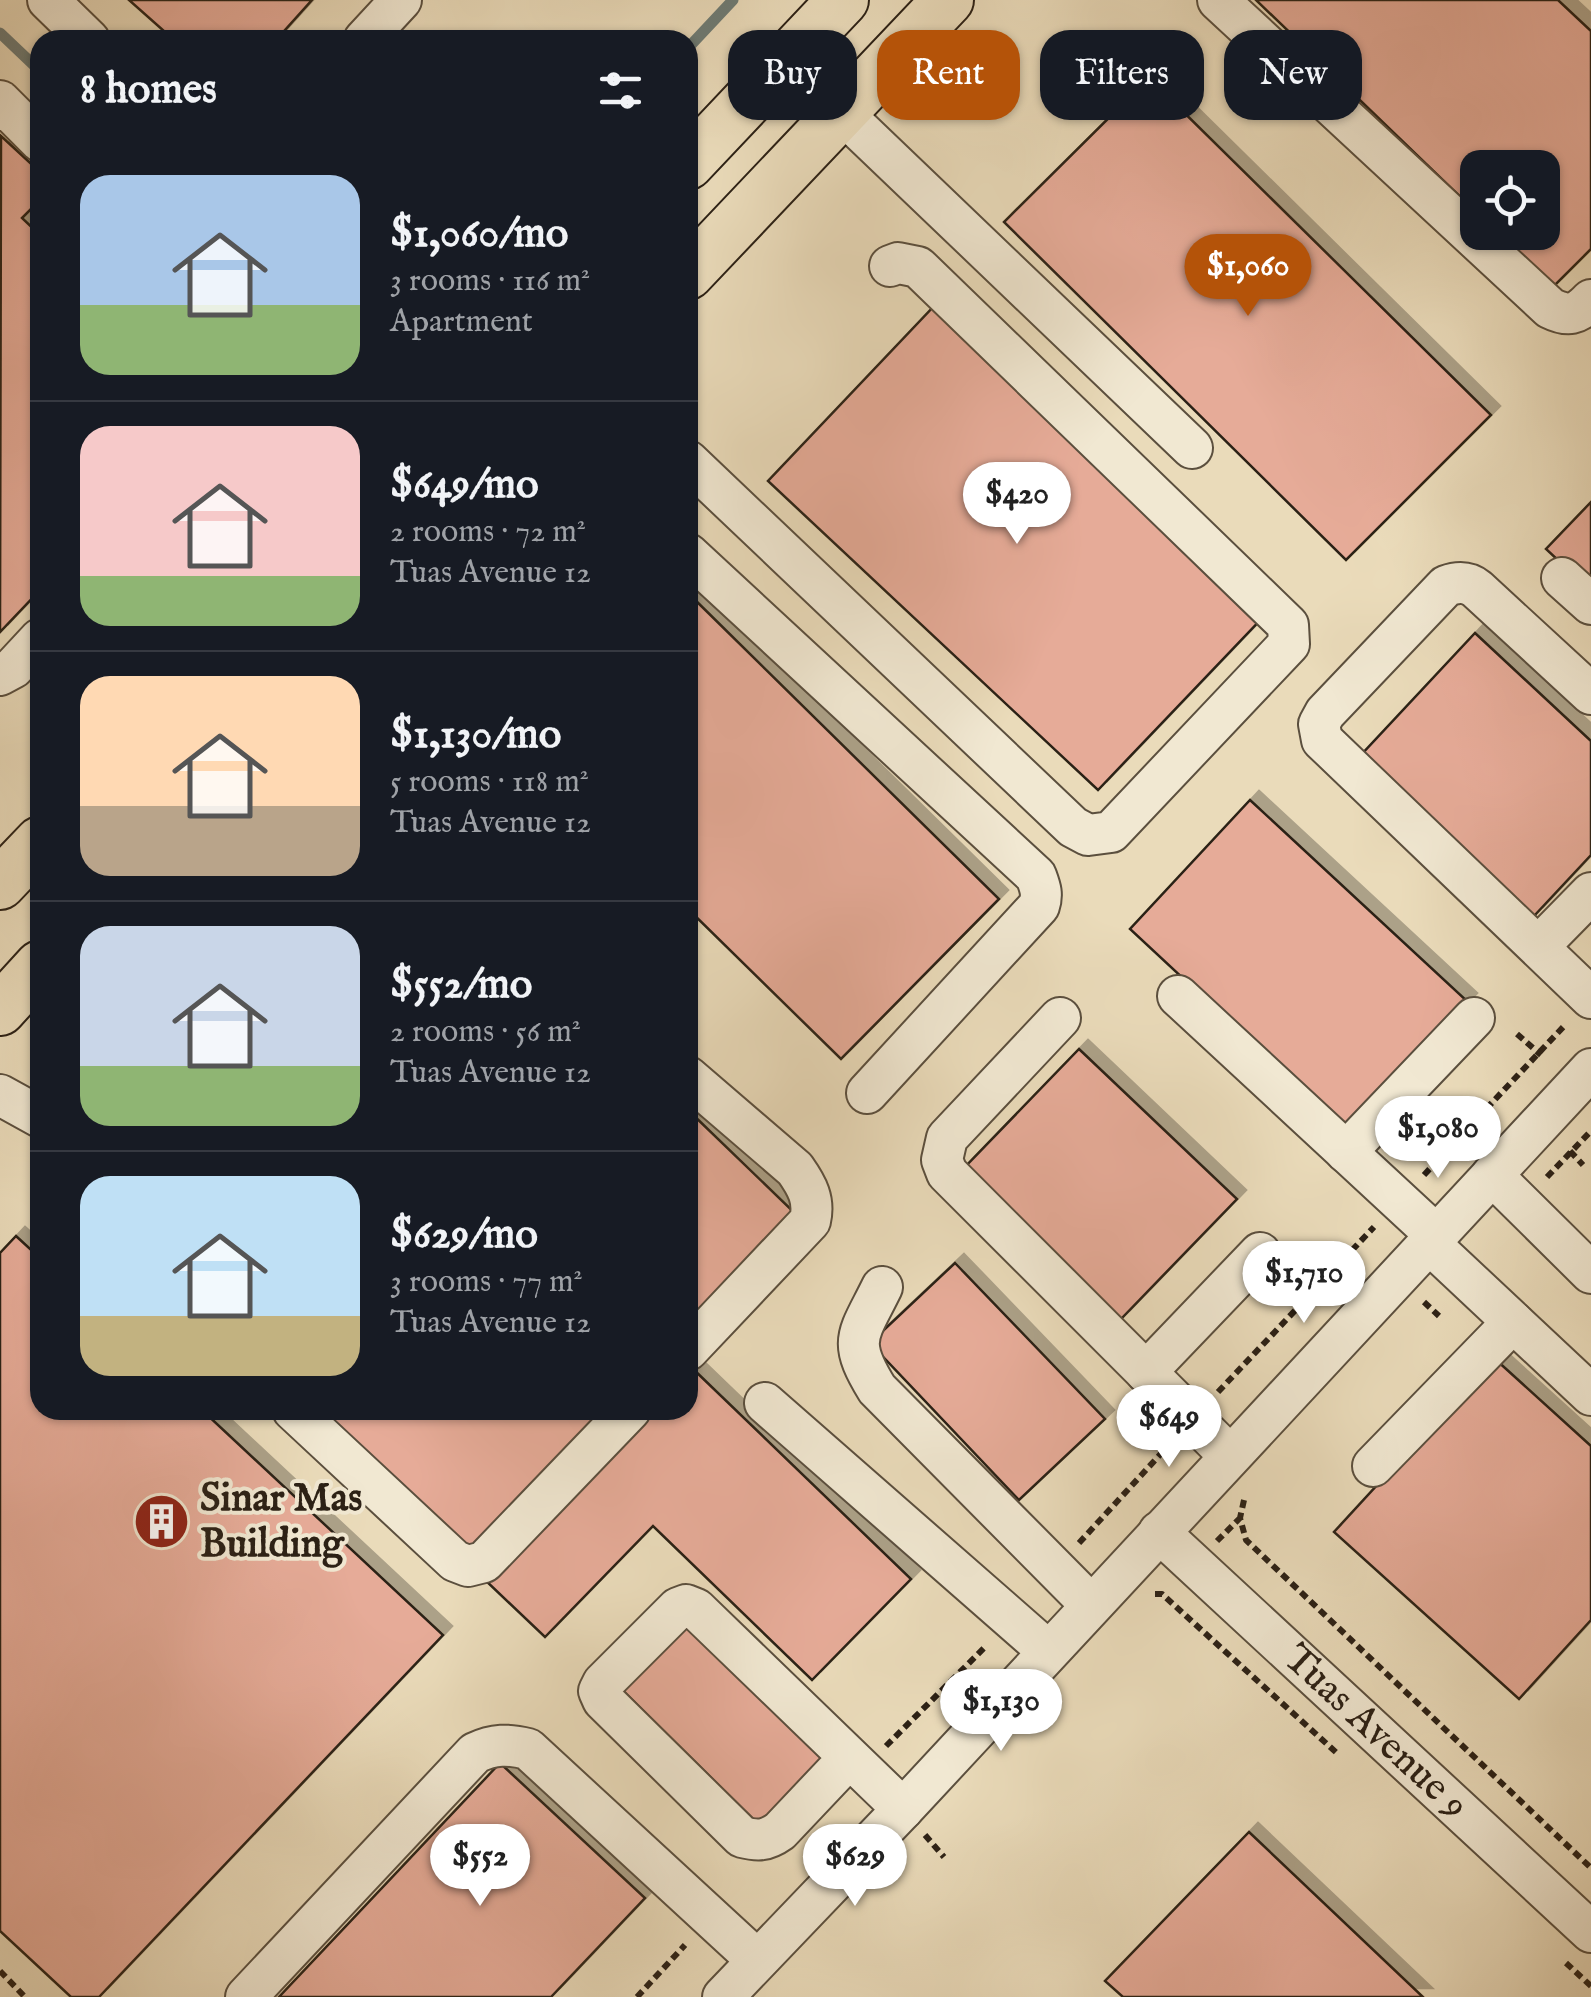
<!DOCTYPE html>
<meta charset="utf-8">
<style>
:root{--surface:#171b24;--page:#242831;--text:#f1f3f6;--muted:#9ea1a6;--line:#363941;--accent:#b45309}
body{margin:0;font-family:"IM FELL English",serif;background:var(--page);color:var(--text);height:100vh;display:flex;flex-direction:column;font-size:38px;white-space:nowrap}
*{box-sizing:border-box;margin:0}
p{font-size:32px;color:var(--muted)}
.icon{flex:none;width:55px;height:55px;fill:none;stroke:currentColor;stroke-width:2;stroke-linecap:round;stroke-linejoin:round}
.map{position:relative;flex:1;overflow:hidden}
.drawer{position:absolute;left:30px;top:30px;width:668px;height:1390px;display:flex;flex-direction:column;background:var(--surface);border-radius:30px;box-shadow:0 2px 8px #0004}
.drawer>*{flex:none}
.banner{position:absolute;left:728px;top:30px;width:712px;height:90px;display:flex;gap:20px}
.controls{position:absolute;left:1460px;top:150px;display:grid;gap:20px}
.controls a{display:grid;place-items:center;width:100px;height:100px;border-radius:20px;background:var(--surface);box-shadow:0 2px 8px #0004;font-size:50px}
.price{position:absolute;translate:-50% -85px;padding:0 22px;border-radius:35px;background:#fff;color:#222;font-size:32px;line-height:65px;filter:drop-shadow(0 2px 5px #0008)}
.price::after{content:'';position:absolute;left:50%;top:60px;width:30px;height:22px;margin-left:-15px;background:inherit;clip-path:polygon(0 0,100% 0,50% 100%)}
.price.active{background:var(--accent);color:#fff}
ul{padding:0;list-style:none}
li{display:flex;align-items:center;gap:30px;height:250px;padding:0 50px}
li+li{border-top:2px solid var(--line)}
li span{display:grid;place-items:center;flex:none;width:280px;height:200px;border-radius:30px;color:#555}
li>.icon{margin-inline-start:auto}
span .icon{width:120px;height:120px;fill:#fffc;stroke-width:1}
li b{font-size:42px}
h2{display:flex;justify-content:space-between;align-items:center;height:120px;padding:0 50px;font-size:42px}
.chip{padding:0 35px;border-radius:30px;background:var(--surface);box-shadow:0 2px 8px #0004;font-size:35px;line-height:90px}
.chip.active{background:var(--accent);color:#fff}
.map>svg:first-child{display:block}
</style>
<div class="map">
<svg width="1591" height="1997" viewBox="0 0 1591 1997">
<defs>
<filter id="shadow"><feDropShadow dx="9" dy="-9" stdDeviation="0" flood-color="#0004"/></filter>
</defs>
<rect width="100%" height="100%" fill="#eadbba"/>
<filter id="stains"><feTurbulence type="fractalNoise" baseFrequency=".002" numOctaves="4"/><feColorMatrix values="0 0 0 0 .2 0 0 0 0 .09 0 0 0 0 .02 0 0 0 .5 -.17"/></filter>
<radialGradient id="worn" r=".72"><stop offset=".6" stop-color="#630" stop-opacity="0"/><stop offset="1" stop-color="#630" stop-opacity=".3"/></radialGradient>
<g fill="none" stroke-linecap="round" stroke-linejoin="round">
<path stroke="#6e7c76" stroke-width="11" d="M0,33L40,71
M688,48L733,0"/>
</g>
<path fill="#e6ab98" stroke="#2b2015" stroke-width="2.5" filter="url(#shadow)" d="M129,0H312L276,40H174Z
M1256,0H1558L1591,31V249L1553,287L1496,232H1542V168H1478V214Z
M1149,78L1491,415L1346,560L1004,222Z
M1,136L40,172V200L22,218L40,235V590L0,632Z
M936,304L1266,614L1098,790L768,481Z
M1591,502V591L1546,549Z
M688,593L999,899L841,1059L688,909Z
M1475,633L1591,741V855L1534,916L1361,755Z
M1250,800L1468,1002L1346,1130L1130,929Z
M1079,1049L1237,1199L1121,1319L964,1168Z
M688,1110L804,1222L688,1342Z
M16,1236L40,1258V1410H202L443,1635L99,1997H71L0,1931V1253Z
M955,1263L1105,1419L1019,1500L870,1343Z
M1494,1358L1591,1446V1620L1519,1699L1334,1532Z
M691,1367L911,1579L812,1680L653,1526L545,1637L484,1579L649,1410H688V1371Z
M312,1410H621L472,1563Z
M689,1617L829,1754L759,1825L619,1687Z
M500,1763L645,1898L551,1997H279Z
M1249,1832L1423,1997H1123L1105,1981Z"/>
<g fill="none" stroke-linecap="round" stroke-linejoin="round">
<defs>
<g id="minor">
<path d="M48,0L89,40"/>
<path d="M1218,0L1550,308C1568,317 1577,315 1591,300"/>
<path d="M364,40L401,0"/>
<path d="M0,101L40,141"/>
<path d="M842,113L1192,448"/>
<path d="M688,461L1073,827L1088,835L1111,832L1289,644L1288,625L918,267L898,263L890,266"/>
<path d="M688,554L1036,876C1040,887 1043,894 1039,906L867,1093"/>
<path d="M1562,578L1591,604"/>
<path d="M0,675L13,668L40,639"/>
<path d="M1591,694L1477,589C1467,581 1457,582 1446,586L1325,713L1319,724L1322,740L1591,998"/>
<path d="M1539,946L1591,893"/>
<path d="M1178,996L1436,1235"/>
<path d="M1060,1018L947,1138L942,1160L947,1173L1230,1456"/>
<path d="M688,1077L795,1169C807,1186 815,1200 810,1221L688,1350"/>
<path d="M0,1095L40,1117"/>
<path d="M1346,1152L1474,1018"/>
<path d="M1492,1175L1591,1273"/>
<path d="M1429,1243L1591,1395"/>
<path d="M882,1287C858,1336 847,1340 877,1389L1091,1605"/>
<path d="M1146,1372L1260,1253"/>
<path d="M765,1403L1048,1651"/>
<path d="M293,1410L455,1561L468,1566L484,1562L630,1410"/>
<path d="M1373,1466L1513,1322"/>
<path id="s1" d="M1159,1532L1591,1932"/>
<path d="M849,1758L780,1831C766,1841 758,1841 742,1837L603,1700L599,1691L603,1683L678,1608L686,1605L696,1609L903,1809"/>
<path d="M246,1997L475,1753C494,1744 508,1744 528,1749L757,1960"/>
<path d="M723,1997L903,1809L1591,1069"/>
</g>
<path id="major" d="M688,164L843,0
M688,274L948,0
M0,884L40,842
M0,1010L40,966"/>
</defs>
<use href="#minor" stroke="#5b4f3e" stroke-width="44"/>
<use href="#major" stroke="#2b2015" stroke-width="54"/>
<path stroke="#2b2015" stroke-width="6" stroke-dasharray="8 5" stroke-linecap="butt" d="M1517,1034L1541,1055
M1570,1151L1583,1165
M1424,1175L1566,1024
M1547,1177L1591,1131
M1311,1262L1340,1288
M1424,1302L1439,1316
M1218,1392L1374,1227
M1244,1500L1240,1518L1246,1540L1591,1868
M1217,1541L1240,1518
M1079,1543L1168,1446
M1155,1594H1162L1339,1755
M886,1746L987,1645
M925,1835L944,1857
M1566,1963L1591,1986
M0,1971L25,1997
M637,1997L685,1945"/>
<use href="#minor" stroke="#f1e8d2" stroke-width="40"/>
<use href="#major" stroke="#eadbba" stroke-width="50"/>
</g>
<defs>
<symbol id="building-disc" viewBox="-11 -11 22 22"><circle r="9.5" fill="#8f2418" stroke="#f1e8d2"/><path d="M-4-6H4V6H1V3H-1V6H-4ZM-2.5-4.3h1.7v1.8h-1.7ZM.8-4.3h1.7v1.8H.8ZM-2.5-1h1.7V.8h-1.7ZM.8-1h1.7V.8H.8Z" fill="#fff"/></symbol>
</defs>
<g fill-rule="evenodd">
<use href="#building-disc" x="130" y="1490" width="63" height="63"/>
</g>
<g text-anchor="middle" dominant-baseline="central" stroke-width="8" stroke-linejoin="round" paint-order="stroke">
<g font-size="40" font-weight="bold" fill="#2b2015" stroke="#f1e8d2" text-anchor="start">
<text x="200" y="1499">Sinar Mas<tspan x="200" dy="46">Building</tspan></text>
</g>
<g font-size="40" fill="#2b2015" stroke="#f1e8d2">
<text stroke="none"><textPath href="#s1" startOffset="295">Tuas Avenue 9</textPath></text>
</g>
</g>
<rect width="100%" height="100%" filter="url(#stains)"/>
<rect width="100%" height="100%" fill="url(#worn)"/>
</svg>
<div class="controls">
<a><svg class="icon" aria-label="locate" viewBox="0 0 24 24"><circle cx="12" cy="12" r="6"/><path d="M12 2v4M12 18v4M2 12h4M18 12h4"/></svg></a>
</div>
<b class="price active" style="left:1248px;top:319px">$1,060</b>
<b class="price" style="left:1017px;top:547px">$420</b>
<b class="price" style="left:1438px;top:1181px">$1,080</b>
<b class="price" style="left:1304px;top:1326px">$1,710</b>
<b class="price" style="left:1169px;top:1470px">$649</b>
<b class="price" style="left:1001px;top:1754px">$1,130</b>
<b class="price" style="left:480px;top:1909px">$552</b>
<b class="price" style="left:855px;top:1909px">$629</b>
<div class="banner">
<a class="chip">Buy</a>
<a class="chip active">Rent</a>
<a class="chip">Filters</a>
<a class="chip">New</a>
</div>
<section class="drawer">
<h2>8 homes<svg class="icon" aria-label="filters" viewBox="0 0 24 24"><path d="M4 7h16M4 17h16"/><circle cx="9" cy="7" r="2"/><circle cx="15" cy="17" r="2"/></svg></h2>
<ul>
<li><span style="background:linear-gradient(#a9c7e8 65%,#8fb573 0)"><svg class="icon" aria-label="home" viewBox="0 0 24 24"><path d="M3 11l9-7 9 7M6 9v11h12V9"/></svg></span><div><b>$1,060/mo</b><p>3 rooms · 116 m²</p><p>Apartment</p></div></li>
<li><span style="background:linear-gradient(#f6c9c9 75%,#8fb573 0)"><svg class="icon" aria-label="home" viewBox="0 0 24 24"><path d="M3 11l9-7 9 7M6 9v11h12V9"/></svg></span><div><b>$649/mo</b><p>2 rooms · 72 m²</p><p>Tuas Avenue 12</p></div></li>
<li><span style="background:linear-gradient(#ffd9b3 65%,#b9a48a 0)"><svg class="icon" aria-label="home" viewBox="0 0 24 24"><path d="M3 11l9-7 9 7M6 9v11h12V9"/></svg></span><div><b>$1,130/mo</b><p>5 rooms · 118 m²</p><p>Tuas Avenue 12</p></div></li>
<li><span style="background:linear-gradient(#c9d6e8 70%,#8fb573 0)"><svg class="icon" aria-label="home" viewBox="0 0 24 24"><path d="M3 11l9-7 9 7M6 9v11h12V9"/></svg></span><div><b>$552/mo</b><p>2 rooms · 56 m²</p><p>Tuas Avenue 12</p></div></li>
<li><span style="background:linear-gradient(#bfe0f5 70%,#c2b280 0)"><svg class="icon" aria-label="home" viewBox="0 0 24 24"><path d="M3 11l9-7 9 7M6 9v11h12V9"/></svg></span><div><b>$629/mo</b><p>3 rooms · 77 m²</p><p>Tuas Avenue 12</p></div></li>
</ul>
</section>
</div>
